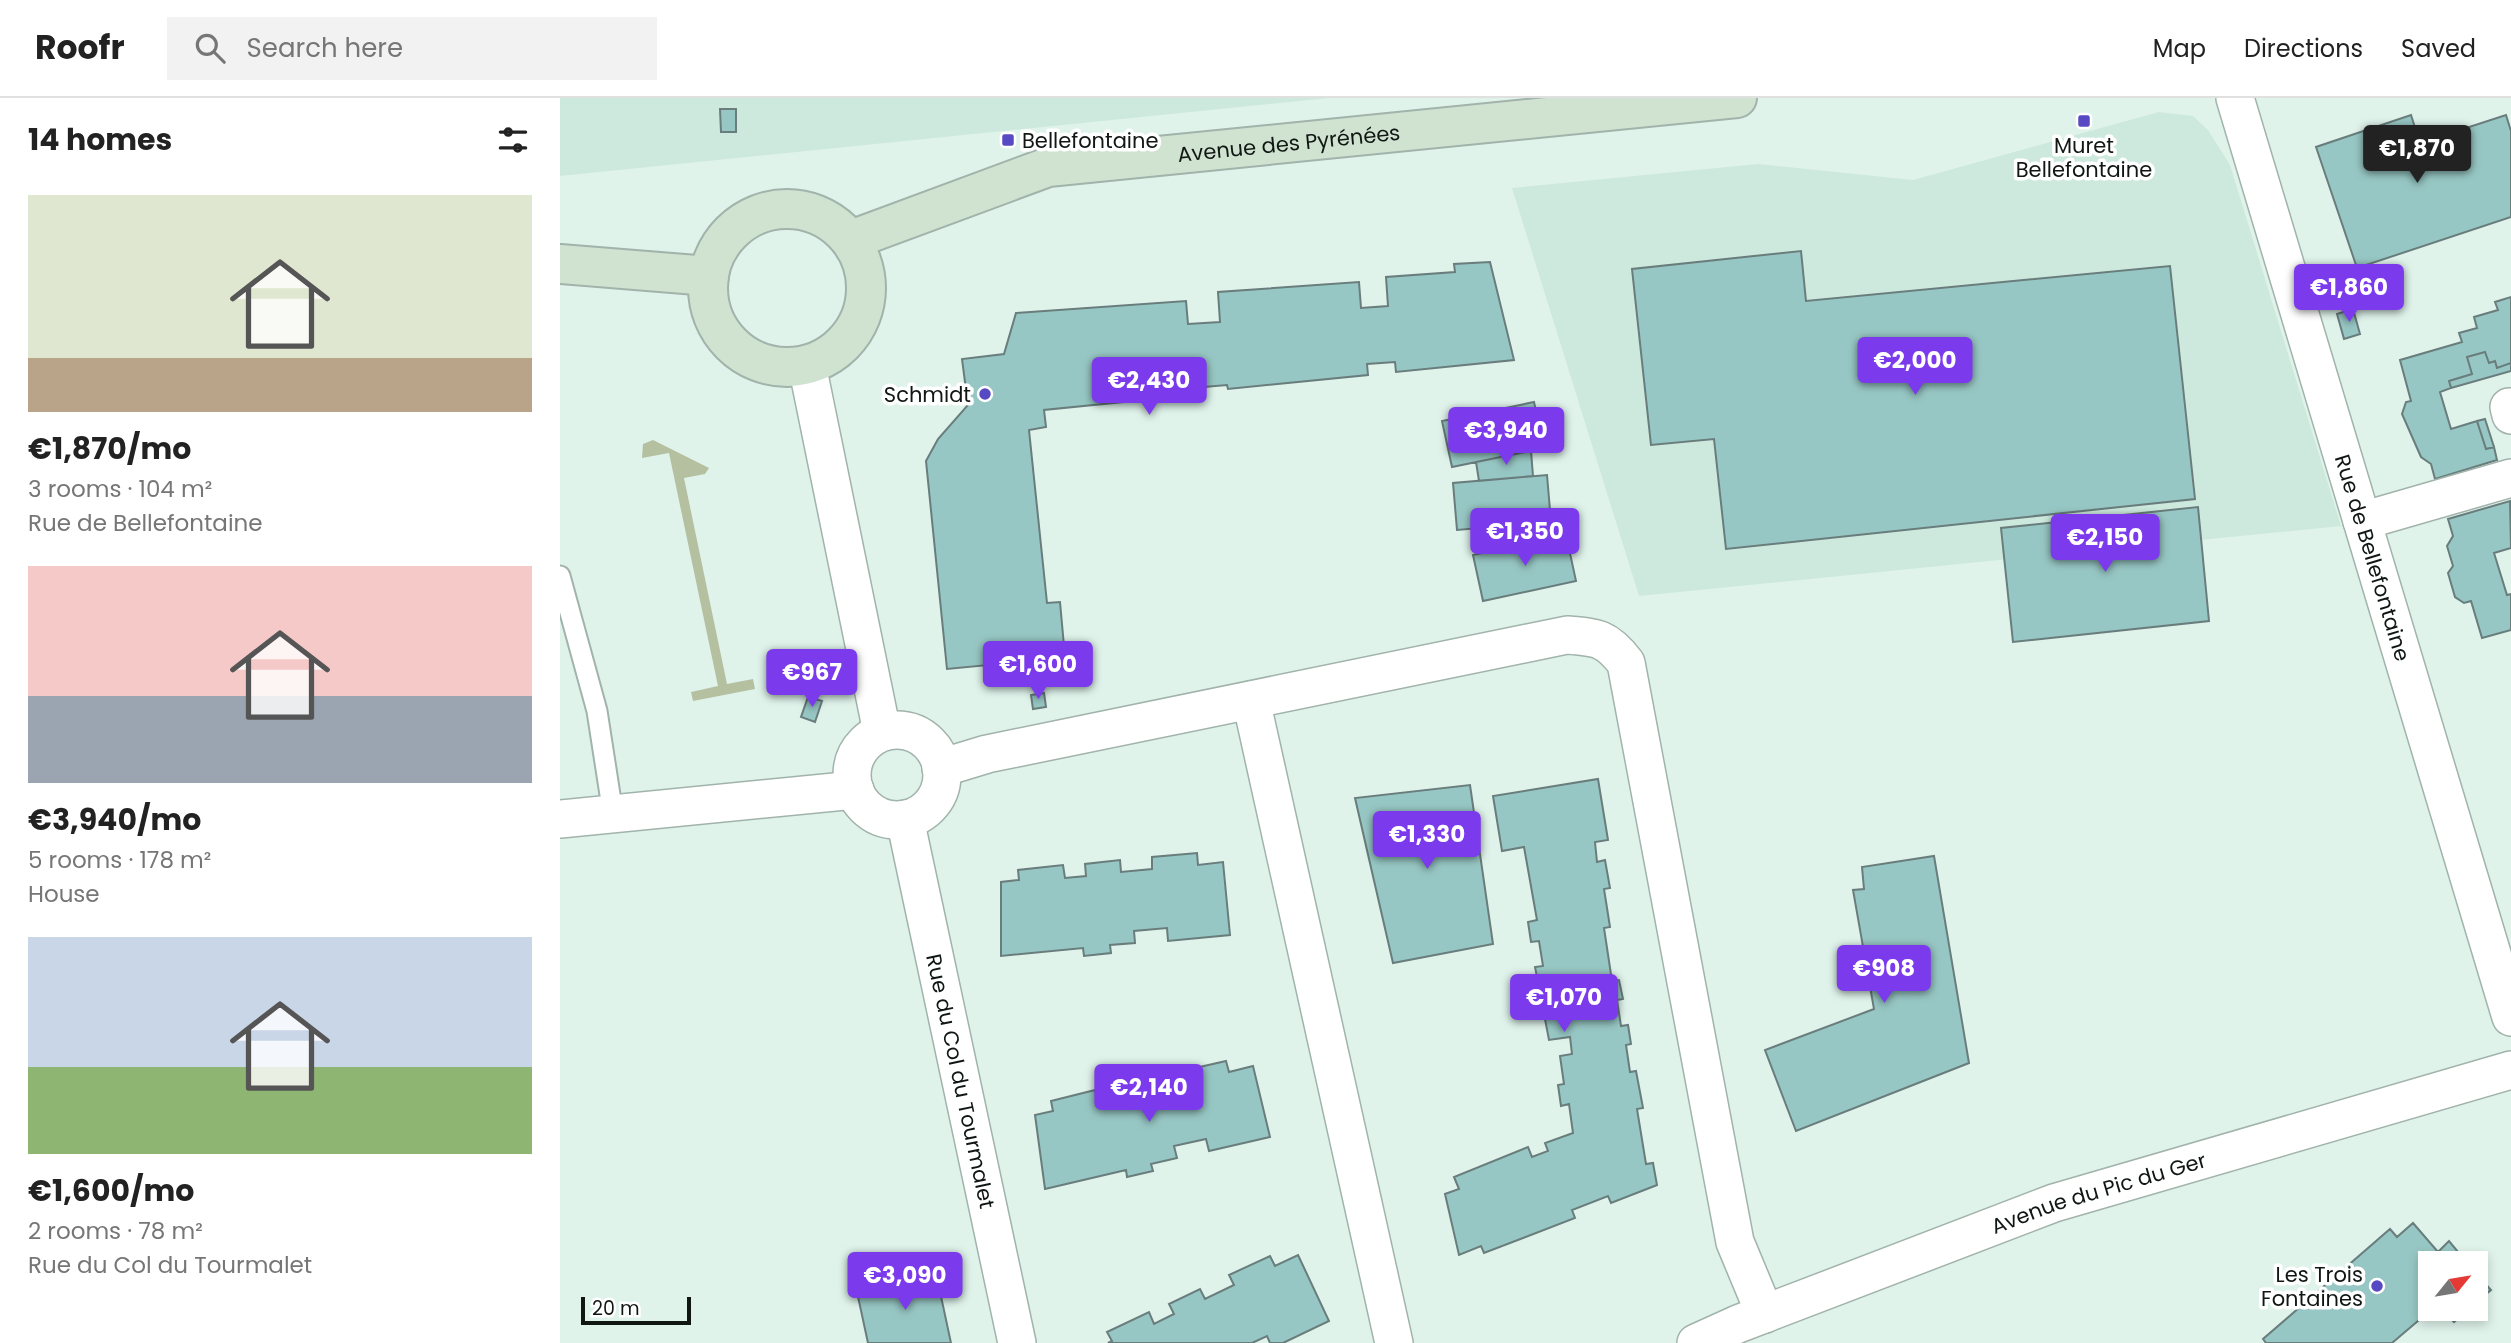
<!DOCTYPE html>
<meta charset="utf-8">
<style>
:root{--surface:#fff;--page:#f2f2f2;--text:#222;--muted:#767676;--line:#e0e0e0;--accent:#7c3aed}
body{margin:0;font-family:Poppins,sans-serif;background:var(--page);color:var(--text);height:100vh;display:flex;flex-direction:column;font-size:26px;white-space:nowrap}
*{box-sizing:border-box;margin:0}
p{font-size:23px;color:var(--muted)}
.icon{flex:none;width:38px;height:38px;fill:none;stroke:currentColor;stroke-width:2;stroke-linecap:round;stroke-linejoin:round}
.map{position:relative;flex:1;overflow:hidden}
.side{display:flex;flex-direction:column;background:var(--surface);width:560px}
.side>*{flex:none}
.needle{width:46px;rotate:60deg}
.fabs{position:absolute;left:1858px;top:1153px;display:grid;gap:14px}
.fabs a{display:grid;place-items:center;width:70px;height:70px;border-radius:0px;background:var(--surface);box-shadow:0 4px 10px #0003;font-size:35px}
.scale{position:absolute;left:21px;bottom:18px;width:110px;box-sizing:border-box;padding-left:7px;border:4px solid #0f1613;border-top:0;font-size:19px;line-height:24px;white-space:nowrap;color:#0f1613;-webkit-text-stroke:5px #fff;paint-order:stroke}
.price{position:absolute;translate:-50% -60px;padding:0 16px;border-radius:7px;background:var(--accent);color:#fff;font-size:23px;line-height:46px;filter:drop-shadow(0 2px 4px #0008)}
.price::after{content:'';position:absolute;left:50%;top:42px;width:21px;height:16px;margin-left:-10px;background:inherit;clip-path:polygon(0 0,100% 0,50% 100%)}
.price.selected{background:#222;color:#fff}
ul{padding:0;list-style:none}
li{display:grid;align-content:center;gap:14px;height:371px;padding:0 28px}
li span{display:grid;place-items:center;height:217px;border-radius:0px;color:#555}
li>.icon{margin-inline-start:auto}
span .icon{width:126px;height:126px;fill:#fffc;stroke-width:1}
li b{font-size:30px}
h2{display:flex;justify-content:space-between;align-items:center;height:84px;padding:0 28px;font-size:30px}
header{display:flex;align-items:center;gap:42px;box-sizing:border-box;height:98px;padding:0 35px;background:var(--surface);border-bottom:2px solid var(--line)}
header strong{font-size:33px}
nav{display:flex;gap:38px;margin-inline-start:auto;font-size:24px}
.search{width:490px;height:63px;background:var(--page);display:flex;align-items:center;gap:18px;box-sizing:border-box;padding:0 24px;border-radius:0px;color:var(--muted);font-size:26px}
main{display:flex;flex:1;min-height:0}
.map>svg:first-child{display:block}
</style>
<header>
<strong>Roofr</strong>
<div class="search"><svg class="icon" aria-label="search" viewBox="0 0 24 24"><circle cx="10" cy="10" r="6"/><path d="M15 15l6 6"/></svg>Search here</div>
<nav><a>Map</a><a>Directions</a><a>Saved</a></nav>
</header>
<main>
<section class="side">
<h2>14 homes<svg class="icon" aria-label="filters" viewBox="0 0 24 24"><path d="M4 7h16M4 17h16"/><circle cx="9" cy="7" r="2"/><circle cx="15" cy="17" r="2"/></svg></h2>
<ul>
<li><span style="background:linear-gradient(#dfe7d0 75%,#b9a48a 0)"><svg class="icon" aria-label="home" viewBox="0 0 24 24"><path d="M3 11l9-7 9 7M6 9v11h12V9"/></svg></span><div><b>€1,870/mo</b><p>3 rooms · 104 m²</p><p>Rue de Bellefontaine</p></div></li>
<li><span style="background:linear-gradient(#f6c9c9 60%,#9aa5b1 0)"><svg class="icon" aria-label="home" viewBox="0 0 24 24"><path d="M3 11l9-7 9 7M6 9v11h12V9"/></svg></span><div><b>€3,940/mo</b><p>5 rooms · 178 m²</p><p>House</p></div></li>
<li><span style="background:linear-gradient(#c9d6e8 60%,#8fb573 0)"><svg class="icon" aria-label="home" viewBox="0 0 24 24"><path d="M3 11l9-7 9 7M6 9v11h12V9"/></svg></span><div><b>€1,600/mo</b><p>2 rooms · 78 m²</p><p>Rue du Col du Tourmalet</p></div></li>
</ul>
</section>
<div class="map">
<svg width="1951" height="1245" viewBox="0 0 1951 1245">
<rect width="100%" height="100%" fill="#dff3eb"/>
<path fill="#cde9dd" d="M0,0H769L0,78Z
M1599,14L1633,18L1648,32L1670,67L1781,428L1079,498L952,90L1198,66L1353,82Z"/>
<path fill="#b5c0a1" d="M93,342L149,370L145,376L124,380L167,586L193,581L195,591L133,603L131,594L158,588L109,355L82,360L83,346Z"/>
<path fill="#97c7c4" stroke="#697d7c" stroke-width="2" d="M160,11H176V34H161Z
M1851,17L1860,45L1946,17L1951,33V119L1797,170L1756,49Z
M1241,153L1246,203L1610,168L1635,401L1166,451L1154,341L1091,347L1072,171Z
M930,164L954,262L836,274L835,264L807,266L808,277L668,291L667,287L632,290L633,297L484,312L486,329L469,332L487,505L500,504L506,570L430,578L428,567L387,571L366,363L378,341L408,307L402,261L444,256L456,215L626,203L628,226L660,224L658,194L799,184L801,210L828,208L826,179L895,174L894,166Z
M1951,199V265L1937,270L1935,263L1929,265L1925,254L1907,259L1912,276L1889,283L1891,290L1880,294L1891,331L1917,323L1926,351L1934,349L1937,362L1875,381L1871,366L1861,359L1842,316L1846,304L1851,303L1840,262L1902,244L1899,235L1917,230L1914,219L1938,212L1935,204Z
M1793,211L1800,236L1784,241L1777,216Z
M1925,254L1929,265L1935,263L1937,270L1951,265V273L1891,290L1889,283L1912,276L1907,259Z
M974,304L984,350L892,369L882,323Z
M1925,321L1934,349L1926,351L1917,323Z
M971,353L973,378L919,383L916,364Z
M987,377L991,424L897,432L893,385Z
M1950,403L1951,450L1934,455L1947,497L1951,496V532L1922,540L1911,503L1904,505L1895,499L1888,475L1893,468L1887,448L1893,438L1888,421Z
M1638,409L1649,523L1453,544L1441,430Z
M972,425L974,444L926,454L924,429Z
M1006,437L1016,483L923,503L913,457Z
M484,595L486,609L473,611L471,597Z
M248,599L262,603L255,624L241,619Z
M1038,681L1048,742L1035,744L1037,764L1045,762L1050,790L1044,791L1050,829L1044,830L1052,883L1059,882L1063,901L1057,902L1061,928L1068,927L1071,946L1066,947L1070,974L1076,973L1083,1010L1077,1011L1086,1066L1093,1065L1097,1087L1051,1105L1048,1098L1012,1112L1015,1120L924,1155L921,1148L899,1157L885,1096L899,1091L894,1079L968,1049L972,1059L988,1053L985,1045L1013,1035L1009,1006L1001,1008L998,987L1004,986L1000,958L1012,956L1010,939L989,942L984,916L990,915L986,888L979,889L975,869L983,868L979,843L971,844L968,824L977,822L964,749L942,753L933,698Z
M910,687L933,846L833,865L795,700Z
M637,755L638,767L663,764L670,837L608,843L607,830L574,833L575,845L550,847L551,855L524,858L523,850L441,858V784L459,782L458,772L503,767L505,780L526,778L525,766L560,762L561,774L592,771V759Z
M1374,758L1409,965L1236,1033L1205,952L1314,911L1293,792L1304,791L1302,769Z
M666,963L669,974L693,968L710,1039L649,1053L646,1041L614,1048L617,1060L591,1066L593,1073L567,1079L566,1072L485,1091L475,1017L493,1013L491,1003L535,992L538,1005L560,1000L556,988L590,980L593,991L624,984L622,973Z
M1853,1125L1878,1154L1889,1143L1908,1166H1871L1872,1211L1832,1245H1706L1703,1241L1830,1131L1837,1139Z
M738,1157L769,1223L723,1245H710L707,1238L692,1245H548L552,1243L547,1234L589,1214L594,1226L614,1216L609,1206L640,1191L645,1201L674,1187L669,1177L710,1158L715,1168Z
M376,1175L391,1245H308L297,1194Z
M1916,1175L1931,1192L1916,1204Z
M1882,1211H1909L1894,1224Z"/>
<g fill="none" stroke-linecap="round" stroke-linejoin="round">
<defs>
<path id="service" d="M0,478L37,613L53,716"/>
<g id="minor">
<path id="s1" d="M1675,0L1951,919"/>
<path d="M247,267L322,634"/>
<path d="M1949,309L1951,317"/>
<path d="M1802,423L1951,380"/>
<path d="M691,602L834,1245"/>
<circle cx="337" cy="677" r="45"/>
<path d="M381,670L427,656L1007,537C1037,539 1047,540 1066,565L1175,1144L1205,1216"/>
<path d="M0,721L295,692"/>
<path id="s2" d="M345,721L457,1245"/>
<path id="s3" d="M1136,1245L1178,1226L1494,1105L1951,972"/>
</g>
<g id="secondary">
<circle cx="227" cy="190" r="79"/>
<path id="s4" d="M291,142L488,69L1177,0"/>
<path d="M0,166L149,178"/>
</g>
</defs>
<use href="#service" stroke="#a1b3ab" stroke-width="23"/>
<use href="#minor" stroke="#a1b3ab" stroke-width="40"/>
<use href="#secondary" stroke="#a1b3ab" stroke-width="42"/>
<use href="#service" stroke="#fff" stroke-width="19"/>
<use href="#minor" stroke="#fff" stroke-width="37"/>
<use href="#secondary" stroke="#d0e3d1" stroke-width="38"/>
</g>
<g fill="#5749c1" stroke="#fff" stroke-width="2.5">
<rect x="1517" y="16" width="14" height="14" rx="3.5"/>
<rect x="441" y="35" width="14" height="14" rx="3.5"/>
<circle cx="425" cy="296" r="7"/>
<circle cx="1817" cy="1188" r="7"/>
</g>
<g text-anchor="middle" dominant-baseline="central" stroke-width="7" stroke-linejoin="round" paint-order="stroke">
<g font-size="21" fill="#0f1613" stroke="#fff" text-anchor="end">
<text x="462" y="42" text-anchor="start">Bellefontaine</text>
<text x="1524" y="47" text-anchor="middle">Muret<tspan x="1524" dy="24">Bellefontaine</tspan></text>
<text x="411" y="296">Schmidt</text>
<text x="1803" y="1176">Les Trois<tspan x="1803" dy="24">Fontaines</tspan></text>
</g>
<g font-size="21" fill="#0f1613" stroke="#fff">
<text stroke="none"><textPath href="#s4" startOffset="452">Avenue des Pyrénées</textPath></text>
<text stroke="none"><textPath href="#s1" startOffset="480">Rue de Bellefontaine</textPath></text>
<text stroke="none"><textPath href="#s2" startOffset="268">Rue du Col du Tourmalet</textPath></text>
<text stroke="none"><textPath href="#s3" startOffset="430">Avenue du Pic du Ger</textPath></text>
</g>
</g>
</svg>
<div class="fabs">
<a><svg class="needle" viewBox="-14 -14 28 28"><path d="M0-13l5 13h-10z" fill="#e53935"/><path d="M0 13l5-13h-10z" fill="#767676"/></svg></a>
</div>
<div class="scale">20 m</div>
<b class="price selected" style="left:1857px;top:87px">€1,870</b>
<b class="price" style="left:1789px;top:226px">€1,860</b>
<b class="price" style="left:1355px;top:299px">€2,000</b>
<b class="price" style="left:589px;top:319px">€2,430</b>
<b class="price" style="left:946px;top:369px">€3,940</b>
<b class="price" style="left:965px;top:470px">€1,350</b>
<b class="price" style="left:1545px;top:476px">€2,150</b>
<b class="price" style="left:478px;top:603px">€1,600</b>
<b class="price" style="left:252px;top:611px">€967</b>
<b class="price" style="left:867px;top:773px">€1,330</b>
<b class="price" style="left:1324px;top:907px">€908</b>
<b class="price" style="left:1004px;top:936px">€1,070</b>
<b class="price" style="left:589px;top:1026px">€2,140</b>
<b class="price" style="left:345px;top:1214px">€3,090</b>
</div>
</main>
